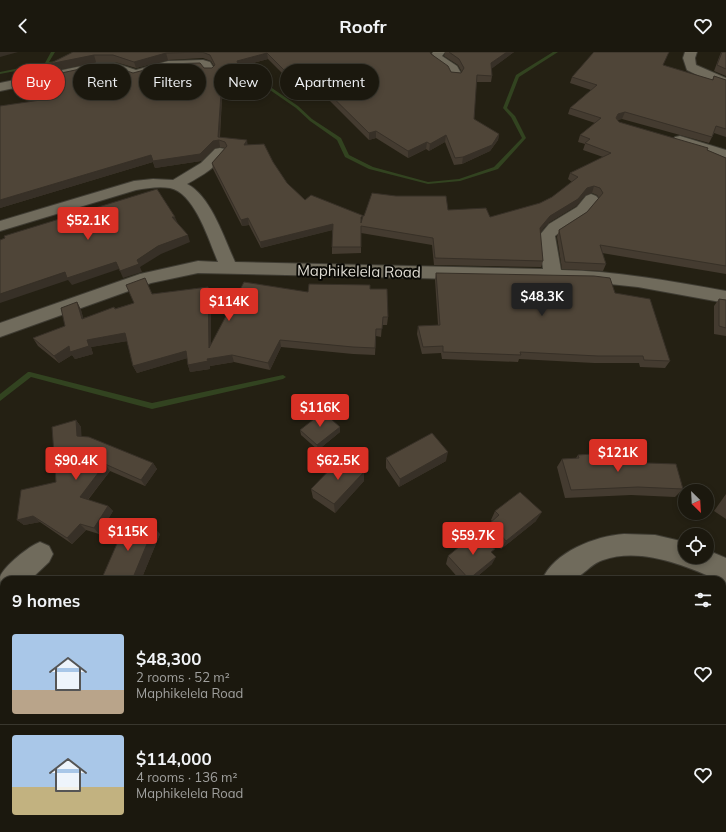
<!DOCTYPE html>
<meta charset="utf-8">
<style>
:root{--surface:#1b180e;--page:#242117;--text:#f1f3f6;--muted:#a0a09e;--line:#39372e;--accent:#d93025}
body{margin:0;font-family:Mulish,sans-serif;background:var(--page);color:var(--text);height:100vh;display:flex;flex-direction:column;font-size:15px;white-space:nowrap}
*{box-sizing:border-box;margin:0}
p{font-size:13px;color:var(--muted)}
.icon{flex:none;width:22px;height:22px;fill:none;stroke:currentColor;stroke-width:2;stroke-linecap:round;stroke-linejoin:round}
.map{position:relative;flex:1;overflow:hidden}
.details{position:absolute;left:0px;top:524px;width:726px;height:256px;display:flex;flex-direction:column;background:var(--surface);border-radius:12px 12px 0 0;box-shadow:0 2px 6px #0003,0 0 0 1px var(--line)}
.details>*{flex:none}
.guide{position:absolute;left:12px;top:12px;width:400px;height:36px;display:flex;gap:8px}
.needle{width:26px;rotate:156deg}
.tools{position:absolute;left:678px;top:432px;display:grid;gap:8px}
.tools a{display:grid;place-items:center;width:36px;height:36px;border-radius:50%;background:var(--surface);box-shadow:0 2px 6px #0003,0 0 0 1px var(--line);font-size:20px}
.price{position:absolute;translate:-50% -34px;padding:0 9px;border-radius:4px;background:var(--accent);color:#fff;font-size:13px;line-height:26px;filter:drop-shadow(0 1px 2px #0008)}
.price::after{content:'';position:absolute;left:50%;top:24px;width:12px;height:9px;margin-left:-6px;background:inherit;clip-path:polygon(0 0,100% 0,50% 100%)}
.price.active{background:#222;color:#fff}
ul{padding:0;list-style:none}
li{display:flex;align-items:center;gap:12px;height:100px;padding:0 12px}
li+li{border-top:1px solid var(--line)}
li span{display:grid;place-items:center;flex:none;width:112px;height:80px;border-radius:4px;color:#555}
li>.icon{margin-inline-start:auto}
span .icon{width:48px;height:48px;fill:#fffc;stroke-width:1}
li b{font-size:17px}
h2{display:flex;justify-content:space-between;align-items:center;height:48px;padding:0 12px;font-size:17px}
.tag{padding:0 14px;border-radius:18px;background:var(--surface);box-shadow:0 2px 6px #0003,0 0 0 1px var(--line);font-size:14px;line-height:36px}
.tag.active{background:var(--accent);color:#fff}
header{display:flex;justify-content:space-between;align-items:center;height:52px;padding:0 12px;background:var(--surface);font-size:18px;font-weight:700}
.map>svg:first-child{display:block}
</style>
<header><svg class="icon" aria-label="back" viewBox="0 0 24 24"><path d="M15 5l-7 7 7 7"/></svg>Roofr<svg class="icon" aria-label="heart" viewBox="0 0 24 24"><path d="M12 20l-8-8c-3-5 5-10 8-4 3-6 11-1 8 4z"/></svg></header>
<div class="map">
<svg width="726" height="780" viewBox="0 0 726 780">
<rect width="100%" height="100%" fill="#242013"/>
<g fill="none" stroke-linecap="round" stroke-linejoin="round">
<path fill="#324320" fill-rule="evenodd" d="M51,0H55L49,10L61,8H62V10L0,22V20L45,11Z
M220,0H224L256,25L298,54L312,67L341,86L349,103L373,115L428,130L459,127L494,115L522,86L511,65L503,56L516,23L553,0H558L519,25L507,56L515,64L526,86L498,117L460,129L428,132L369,117L345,105L337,88L310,69L296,56L254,27Z
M28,320H30L152,351L283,323L286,325L283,327L152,357L31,325L0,349V342Z"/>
<defs>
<path id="minor" d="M433,0H445L442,4L457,14L462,23L460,26H452L448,19L432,7L430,5Z
M685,0H697L695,6L696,13L726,26V34L705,27L687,18L683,6Z
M203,8L210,10L215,18L213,21H205L202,16L168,17L135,26L114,19H96L0,39V31L96,11H115L136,18L168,9Z
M680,84L726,98V107L675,91L673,88L675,85Z
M220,96L225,97L227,100C217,115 203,123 187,132C211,144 224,186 235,210L543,217L539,184L549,172L577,155L586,144L591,142L596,144L599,147L584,165L565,176L555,184L561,218C617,219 671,229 726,239V251L638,235L591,230L198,221L151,231L0,285V271L140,222L198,209L218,210C209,189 195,141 170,136C159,134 147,136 136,138L0,179V169L134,129L153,127L173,128L201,111L215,97Z
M624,482L655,483L685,490V505H707V498L726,506V531L722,530V528H718C684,513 640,495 603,508C592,511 580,526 573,528C564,530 551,528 542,528C554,500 595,484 624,482Z
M40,490L49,494L53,502L49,510L30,528H4L3,537C1,533 0,529 0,525C4,514 29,494 40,490Z
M303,776H336L335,780H302Z"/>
</defs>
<use href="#minor" stroke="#3f3c33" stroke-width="2"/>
<use href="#minor" fill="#706b5c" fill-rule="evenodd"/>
</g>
<path fill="#443b30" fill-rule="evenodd" d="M73,0L431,1L451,20L461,21L462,20L458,13L444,4L445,0H514L492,16V24L491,30H476L474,67L499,82L498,88L490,99L462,112L454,113L445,90L429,99L426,97L408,106L376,86L369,88L312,31L300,23L287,26L268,7L238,15L245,41L232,43V45L222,47L220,85L247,93L273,110L287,131L305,148L364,164L448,158L490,165L540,151L552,145L572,130L568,127L570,121L603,105L583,98L585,92L578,90L580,83L595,71L568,62L570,56L591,38L570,31L572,25L663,13L712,28L714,24L726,28V85L714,81L709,91L622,67L617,68L619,70L707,98L726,106V222L602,201L606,212L603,219L562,217L557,185L559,178L587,160L599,146L597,143L592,141L585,143L576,154L548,171L540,180L543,209L541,215L434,213L432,193L361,181V201L332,202V178L261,196L249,173L242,174L213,117L212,111L225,96L220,95L215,96L201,109L155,116L153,110L0,156V54L42,48L17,40L14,34L16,33L15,31L133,21L204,16H212L214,14L211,9L203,6L168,8L136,16L115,10H96L52,19L49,12ZM363,164L361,169V165Z
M721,0H726V24L714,19Z
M436,221L615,241L670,309L665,316L640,315L639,311H594L519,307L518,310L442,307L441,301L422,302L417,282L418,274L438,273L435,228Z
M370,233V237L388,265L387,273H382L381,285L376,284L375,303L353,302L281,295L270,318L234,310L210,314V317L190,320L188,313L187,306L137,321L133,314L127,289L91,295L93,302L75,307L72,303L59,311L38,294L33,286L65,274L77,250L81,258L83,266L134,251L152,242L208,235L211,243V292L308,240Z
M719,247L726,248V284L714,282V254Z
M76,368L81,375V384L153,411L157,417L145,434L110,419L88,448L108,454L113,459L99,482L86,478L72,492L40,470L24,473L17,468L56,430Z
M340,375V380L318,398L301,383L300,378Z
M592,399L620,410L683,437L675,445L631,443L565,446L557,415L562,407L576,406L578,403L590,402Z
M386,406L446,409L399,435L386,416Z
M364,429L335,461L313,446L311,437Z
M726,442V467L714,459Z
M495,459L536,469L501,497L486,479L490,471L492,469L491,468Z
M160,482L141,528H104L102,526Z
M493,502L492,512L473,528H460L446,512L448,504Z
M726,595V702L725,704H722V600Z
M418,776H515L518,780H414Z
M605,776H682L679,780H602Z"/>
<path fill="#373027" d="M0,0H18L0,5Z
M507,0H514L490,18L491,11Z
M166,1L168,8L136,16L134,10Z
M267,1L268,7L238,15L237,9Z
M94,3L96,10L52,19L49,12Z
M300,17V23L287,26L286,20Z
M244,35L245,41L232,43V45L222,47L219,88L220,95L215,96L201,109L155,116L153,110L0,156V148L151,103L218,85L221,41L230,36Z
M625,60L622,67L616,68L618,62Z
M376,79V86L369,88V81Z
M499,82L498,88L490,99L462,112L463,105Z
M446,83L445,90L429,99L430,92Z
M247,88L248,95L244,93Z
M427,90L426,97L408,106V99Z
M594,134L592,141L585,143L576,154L548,171L538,183L540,176L550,164L587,136Z
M172,165H175L178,172Z
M248,166L249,173L242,174L241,168Z
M333,172V178L261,196L260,190Z
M188,183L190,190L161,202L140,215L142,220L123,226L120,219L158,194Z
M116,210L119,217L72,233L68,228L0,251V242L65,220Z
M208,235L211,243V303L209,296Z
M77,250L81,258L86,275L82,267Z
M125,281L128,289L91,295L93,302L75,307L72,303L59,311L54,304L69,294L87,288Z
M280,288L281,295L270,318L268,311Z
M186,299L188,306L137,321L133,314Z
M232,303L234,310L210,314V317L190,320L188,313L207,307Z
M76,368L81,375L82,391L77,384Z
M340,375V380L318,398L317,393Z
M448,400L446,409L399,435L400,427Z
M153,411L157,417L145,434L141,428Z
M105,412L110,419L85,451L80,445Z
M364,420V429L335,461L334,452Z
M108,454L113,459L99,482L94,476Z
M542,460L536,469L501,497L506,489Z
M33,464L40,470L24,473L17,468Z
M80,472L86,478L72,492L67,486Z
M154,475L160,482L141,528H132Z
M496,505L492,512L473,528H469V527Z
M4,631V645L0,643V636Z
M4,744V775L2,780H0V753Z
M40,776H52L56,780H44Z
M235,776H240L238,780H234Z"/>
<path fill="#4f4538" stroke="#373027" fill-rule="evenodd" d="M73,0H430L431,2L448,14L451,20L461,21L464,16L459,7L449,0H507L491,11L492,24L477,23L474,67L499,82L492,93L463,105L455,106L446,83L430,92L427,90L408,99L376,79L369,81L312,25L300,17L286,20L267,1L237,9L244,35L230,36L231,39L221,41L218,85L247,88L244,93L264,92L273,110L287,131L305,148L311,143L364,164L372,141L396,144H446L448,158L486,156L490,165L540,151L552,145L578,125L570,121L611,101L585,91L590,87L580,83L601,66L570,56L597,33L572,25L593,1L594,0H669L663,13L713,28L714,24L726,28V77L716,74L712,85L625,60L618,62L616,66L619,70L708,96L707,98L726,106V214L600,193L606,212L565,210L559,178L587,160L603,141L600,136L594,134L587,136L578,147L550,164L540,176L543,209L435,206L433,186L361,174V195H332L333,172L260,190L248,166L241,168L212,111L227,94L225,90L219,88L213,89L200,102L153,109L151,103L0,148V54L54,46L14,34L18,32L15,31L94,14H112L133,21L167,12L200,11L204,16H212L215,13L210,3L202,0L166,1L134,10L113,3H94L49,12ZM363,164L361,171V165Z
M722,0H726V17L717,13Z
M157,137L175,165H172L188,183L158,194L137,208L139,212L120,219L116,210L67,226L65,220L0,242V188L5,186L4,184Z
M436,221L594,224L610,226L615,241L650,247L670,309L644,308L643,304H598L520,300L521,303L443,300V294L423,295L418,274L440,273Z
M145,226L152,242L208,235L209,296L244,230L308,240L309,232L370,233V237H387L388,265H383L382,277H376L375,296L353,295L280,288L268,311L232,303L207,307L208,309L188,313L186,299L133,314L125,281L87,288L89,294L70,300L69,294L54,304L33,286L65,274L61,256L77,250L82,267L114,255L115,257L134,251L126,233Z
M719,247L726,248V276L719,274Z
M323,360L340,375L317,393L300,378Z
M76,368L77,384L89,385L153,411L141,428L105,412L80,445L108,454L94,476L80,472L67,486L33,464L17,468L21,438L56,430L52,375Z
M432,381L448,400L400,427L386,406Z
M615,398L620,410L676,412L683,437L638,435L571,438L562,407L579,406L578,403L593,402L592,399Z
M342,405L364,420L334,452L311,437Z
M520,440L542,460L506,489L490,471L499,463L495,459Z
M126,471L154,475L132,528H116L102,526Z
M471,485H478L495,497L491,500L496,505L469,527L448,504Z
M676,525L680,528H673Z
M0,589L4,591V631L0,636Z
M726,606V611L724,609Z
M726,632V702L725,704L722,701V637Z
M4,684V744L0,753V693Z
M23,776H40L44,780H21Z
M204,776H235L234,780H211Z
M421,776H515L518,780H417Z
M615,776H682L679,780H612Z"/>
<g text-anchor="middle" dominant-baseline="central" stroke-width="4" stroke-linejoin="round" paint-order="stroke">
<g font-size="15" fill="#dfdcd3" stroke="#0b0a05">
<text transform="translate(359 219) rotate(1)">Maphikelela Road</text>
</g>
</g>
</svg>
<div class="tools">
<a><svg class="needle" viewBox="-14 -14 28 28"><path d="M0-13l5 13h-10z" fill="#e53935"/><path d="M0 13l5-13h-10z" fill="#a0a09e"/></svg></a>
<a><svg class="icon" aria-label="locate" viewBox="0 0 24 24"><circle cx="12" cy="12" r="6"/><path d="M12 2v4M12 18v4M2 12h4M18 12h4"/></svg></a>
</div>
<b class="price" style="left:88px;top:189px">$52.1K</b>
<b class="price active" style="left:542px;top:265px">$48.3K</b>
<b class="price" style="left:229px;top:270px">$114K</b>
<b class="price" style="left:320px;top:376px">$116K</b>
<b class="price" style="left:618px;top:421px">$121K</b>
<b class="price" style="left:76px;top:429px">$90.4K</b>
<b class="price" style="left:338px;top:429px">$62.5K</b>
<b class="price" style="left:128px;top:500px">$115K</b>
<b class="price" style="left:473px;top:504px">$59.7K</b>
<div class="guide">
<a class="tag active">Buy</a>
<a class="tag">Rent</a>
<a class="tag">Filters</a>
<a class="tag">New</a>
<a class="tag">Apartment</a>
</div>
<section class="details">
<h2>9 homes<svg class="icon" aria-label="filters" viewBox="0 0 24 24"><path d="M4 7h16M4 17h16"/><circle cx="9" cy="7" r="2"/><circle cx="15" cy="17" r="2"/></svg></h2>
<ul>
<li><span style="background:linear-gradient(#a9c7e8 70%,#b9a48a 0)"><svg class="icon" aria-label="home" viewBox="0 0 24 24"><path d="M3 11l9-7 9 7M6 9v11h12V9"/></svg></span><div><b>$48,300</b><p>2 rooms · 52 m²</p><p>Maphikelela Road</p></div><svg class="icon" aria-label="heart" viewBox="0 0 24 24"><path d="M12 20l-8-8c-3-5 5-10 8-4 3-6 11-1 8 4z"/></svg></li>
<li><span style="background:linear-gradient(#a9c7e8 65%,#c2b280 0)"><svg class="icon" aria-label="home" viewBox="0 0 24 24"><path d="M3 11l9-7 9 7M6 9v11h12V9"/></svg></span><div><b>$114,000</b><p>4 rooms · 136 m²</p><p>Maphikelela Road</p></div><svg class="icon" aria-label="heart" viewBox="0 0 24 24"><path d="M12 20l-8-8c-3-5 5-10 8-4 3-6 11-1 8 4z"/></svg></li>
</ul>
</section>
</div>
